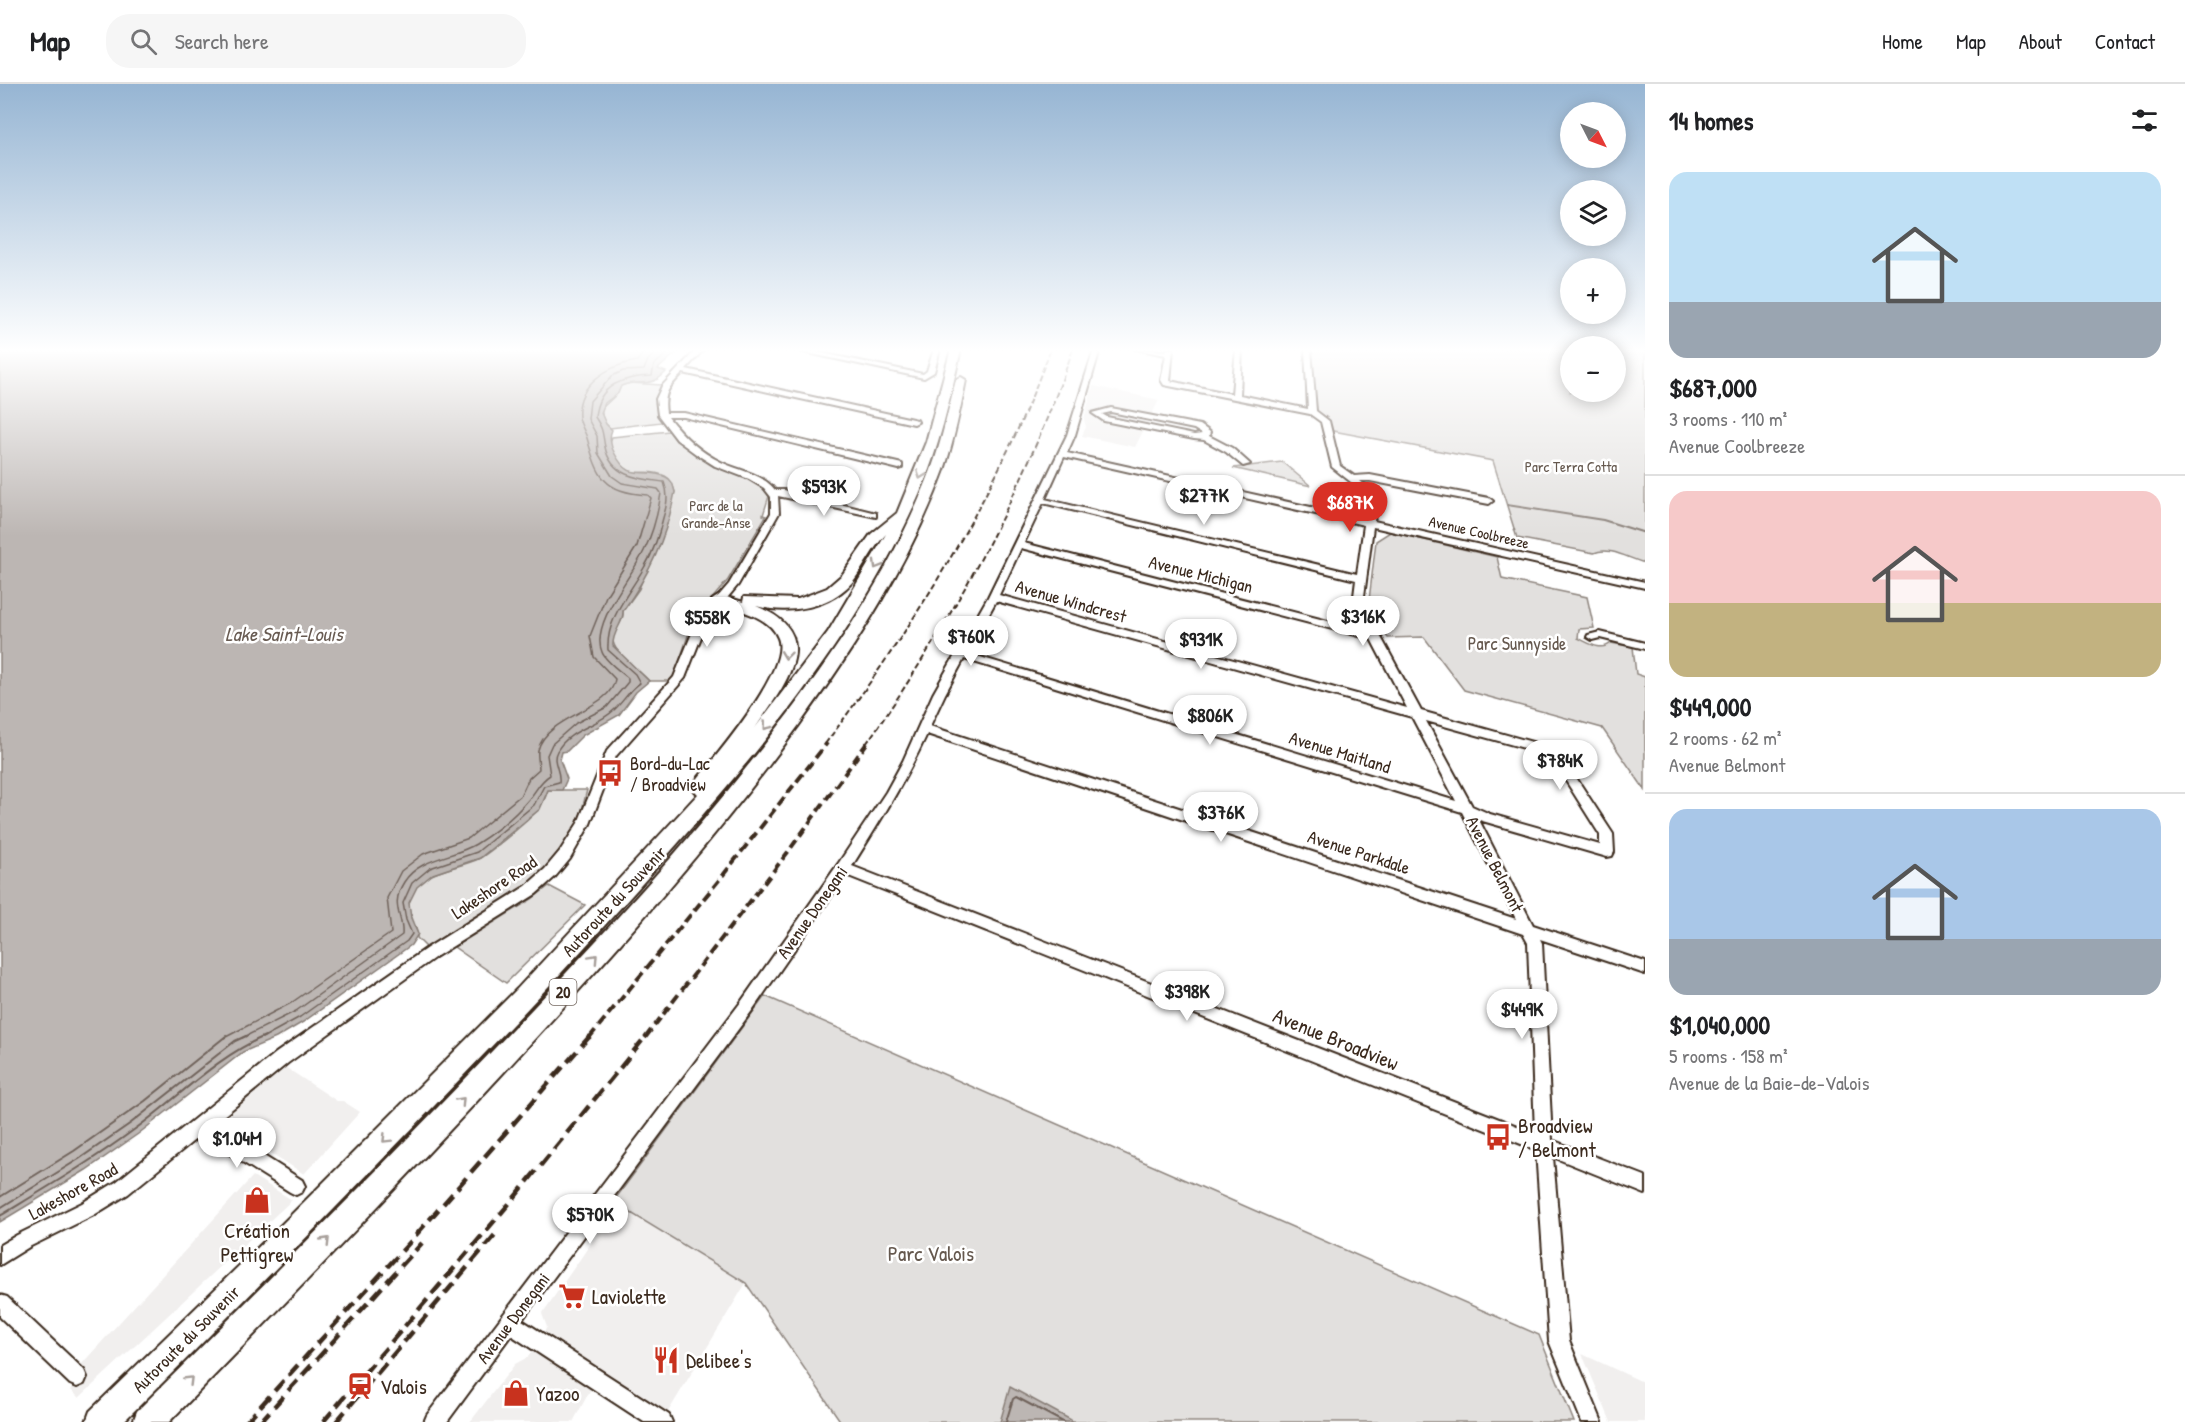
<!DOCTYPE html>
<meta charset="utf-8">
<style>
:root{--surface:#fff;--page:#f6f6f6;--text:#202124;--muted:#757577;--line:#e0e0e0;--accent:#d93025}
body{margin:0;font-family:"Patrick Hand",sans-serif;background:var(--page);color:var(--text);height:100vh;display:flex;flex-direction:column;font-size:22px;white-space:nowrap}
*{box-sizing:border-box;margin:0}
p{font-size:20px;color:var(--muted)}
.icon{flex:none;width:33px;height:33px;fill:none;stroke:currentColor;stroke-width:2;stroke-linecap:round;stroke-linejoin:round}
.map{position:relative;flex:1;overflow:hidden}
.panel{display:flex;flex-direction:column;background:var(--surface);width:540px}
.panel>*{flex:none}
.needle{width:39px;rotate:132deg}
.controls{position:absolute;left:1560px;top:18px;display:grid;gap:12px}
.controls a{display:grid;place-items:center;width:66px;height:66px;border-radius:50%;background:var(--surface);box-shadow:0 3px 15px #0003;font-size:30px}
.price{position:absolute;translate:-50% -51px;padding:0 14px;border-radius:21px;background:#fff;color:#222;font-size:20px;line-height:39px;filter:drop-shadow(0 2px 3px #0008)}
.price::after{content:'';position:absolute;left:50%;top:36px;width:18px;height:14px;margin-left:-9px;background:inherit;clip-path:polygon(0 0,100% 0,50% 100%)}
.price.current{background:var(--accent);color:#fff}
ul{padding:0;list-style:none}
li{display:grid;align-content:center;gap:12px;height:318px;padding:0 24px}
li+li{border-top:2px solid var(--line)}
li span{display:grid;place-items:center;height:186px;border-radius:18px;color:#555}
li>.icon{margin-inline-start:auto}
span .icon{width:108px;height:108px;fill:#fffc;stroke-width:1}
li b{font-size:26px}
h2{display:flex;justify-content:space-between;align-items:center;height:72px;padding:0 24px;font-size:26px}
header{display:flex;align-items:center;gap:36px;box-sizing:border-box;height:84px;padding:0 30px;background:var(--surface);border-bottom:2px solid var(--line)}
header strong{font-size:28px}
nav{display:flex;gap:33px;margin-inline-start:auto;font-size:21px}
.search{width:420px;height:54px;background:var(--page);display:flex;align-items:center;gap:15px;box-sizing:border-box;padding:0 21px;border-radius:24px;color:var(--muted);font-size:22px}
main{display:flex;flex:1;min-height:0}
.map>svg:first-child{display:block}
</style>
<header>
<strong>Map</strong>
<div class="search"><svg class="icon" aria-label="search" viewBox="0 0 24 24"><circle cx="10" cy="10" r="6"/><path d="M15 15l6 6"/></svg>Search here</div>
<nav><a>Home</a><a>Map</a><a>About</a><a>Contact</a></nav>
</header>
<main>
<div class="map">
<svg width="1645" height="1338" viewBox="0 0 1645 1338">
<rect width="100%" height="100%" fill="#fff"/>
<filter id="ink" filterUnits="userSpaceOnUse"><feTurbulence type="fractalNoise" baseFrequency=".0167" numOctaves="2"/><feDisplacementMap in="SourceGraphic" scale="12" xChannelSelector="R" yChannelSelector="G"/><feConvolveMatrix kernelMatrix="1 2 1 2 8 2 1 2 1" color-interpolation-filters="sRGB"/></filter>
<g filter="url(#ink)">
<path fill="#f1efee" d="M1093,302L1159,316L1135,363L1082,352L1086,343L1084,335Z
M285,983L337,1017H343L360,1028L304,1090L233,1045L230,1041L232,1028Z
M253,1092L292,1116L79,1314L71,1306L84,1289L78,1284Z
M613,1118L746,1199L662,1338L593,1301L573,1338H470L515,1280L528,1273L547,1243L542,1230L605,1139Z
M1582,1270L1645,1299V1338H1611Z"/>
<path fill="#e2e0de" stroke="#8e857e" stroke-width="1.5" d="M1308,265H1570V308H1616V265H1645V479C1629,475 1610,462 1594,469L1517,454L1493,377L1328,346L1325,337L1312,328Z
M630,299L661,301C655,315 653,324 662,338L610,344C603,338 601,332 602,324L618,309L621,302Z
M669,347C681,360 696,372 713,381C731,391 758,392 769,412L763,431L766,432L728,496L693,537L675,590L671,597H649C639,585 606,566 614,549C618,542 624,536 623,527L639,505L675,408C673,402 672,396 665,392C644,381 631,400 614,371C610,364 609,360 612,353Z
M1282,378L1311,402L1233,384Z
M1390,448L1497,473L1502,495L1587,513L1594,544L1579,545L1578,554C1589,559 1601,568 1611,559L1633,563L1636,590L1645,593V706L1602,644L1464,606L1424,553L1388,554L1368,525L1376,457Z
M548,706H587C584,717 582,728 578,738C554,798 479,831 427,864L417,854C419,842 408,832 409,819C413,785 458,786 480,774C490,768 535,732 540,723C544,718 546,712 548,706Z
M549,802L585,821L506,899L454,863L532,815Z
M765,912L1539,1251L1574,1338H841L746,1199L613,1118Z"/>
<path fill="#bcb6b3" stroke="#887e77" stroke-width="1.5" d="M0,265H686L677,268L658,285L666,288C649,306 640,294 621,302L618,309L605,319L601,329L606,340L612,346C609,352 610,362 615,370C631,400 642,382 666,393C673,396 673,402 675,408C666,455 650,489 623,527C624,540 612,547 613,562L649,597L636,608L619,631L583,651L567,667L562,668L560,676L567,695L562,706H548L540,725L480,774L433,790L417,803L409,819L411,834L418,850L411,861L303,938L276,954L243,968L138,1050L86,1086L0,1138Z
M1010,1303L1071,1336V1338H1000Z"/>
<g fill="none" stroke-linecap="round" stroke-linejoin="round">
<path stroke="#6f625a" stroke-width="1.5" d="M224,954L291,919L391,849L387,814L401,787L423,770L469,754L521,711L529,694L539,685C539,680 537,671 538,666C546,632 612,625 615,595L594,573L590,552L606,512L637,462L651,414L648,411C603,408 598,393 587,354C585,347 580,341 579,333C576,300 609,281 637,277L646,265
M242,954L296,927L402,851C404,832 389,822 404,798C420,773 453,774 476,760C495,748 515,732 529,715C537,706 539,698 550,691L547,671L552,660L576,639L607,623L628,598V594C620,587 605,577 602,568C590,540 632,492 644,467C653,449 658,429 661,409L658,405L622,399L612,392L598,369L597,352L588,335L590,317L612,292L623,287L644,286L648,276L660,265
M262,954L300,933L407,857L412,850L406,836L403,819L412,799L430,784L477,768L534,721L544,702L559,698C561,686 551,678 557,667C569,645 598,642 614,626C624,617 629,606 640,599L635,590L608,566C606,534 630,509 645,482C654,467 659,451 663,434C667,421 669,411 664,398C639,395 611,393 605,363C602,348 604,347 595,333C598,300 624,293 652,292L654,281L672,265"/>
<path stroke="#6f625a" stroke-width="2" d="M0,1113L74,1067L145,1017L226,952
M0,1124L79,1075L131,1039L235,957L246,952
M0,1132C46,1104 92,1077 135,1045C178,1014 216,973 265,952
M1006,1338L1013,1315L1016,1313L1063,1338"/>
<path stroke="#887e77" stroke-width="2" d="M1507,421L1603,436L1645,449"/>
<defs>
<path id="minor" d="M697,265H704L686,285L917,336L918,338L914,340L683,289C669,303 663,308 666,329H684L902,380V384L899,385L684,333H668C683,352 700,368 721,378C739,387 762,389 775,406H784L876,429V433L778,412L779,429L738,501L707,538L685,594L616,672L590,740L570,775L555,793L536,810L437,872L288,979L215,1039L221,1045L302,1096L305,1102L302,1108L296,1111L290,1108L209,1057L202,1050L128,1110L94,1131L29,1163L0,1181V1161L17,1151L82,1119L116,1098L276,969L427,864L526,802L545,785L560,767L578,739L607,667L674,593L697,537L729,500L771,429V413L764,404L749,395L715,382L696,370L677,356L658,331L656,315L662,302Z
M789,265H802L923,290L927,287L934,265H940L934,288L924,294Z
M1094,265H1100L1075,351L1067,369L1365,435L1368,416L1366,410L1332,383L1321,338L1310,330L1164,301L1161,296L1166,271L1135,265L1166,267L1167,265H1173L1170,297L1232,310L1236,265H1242L1240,311L1308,325L1305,265H1311L1316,327L1329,337L1340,382L1354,392L1370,391L1489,414L1493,417L1489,420L1370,397H1360C1379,412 1377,415 1374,437L1645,498V504L1373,443L1363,520L1421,627L1543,661L1562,672L1613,750L1614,768L1612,772L1607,773L1479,736L1533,841L1645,878V890L1540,855L1542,859L1552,1056L1645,1092V1110L1553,1073L1569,1257L1602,1338H1582L1549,1257L1536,1066L846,791L751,928L522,1236L669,1331L672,1338H644L511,1251L447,1338H424L427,1331L741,918L838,780L886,708L903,677L933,610L988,513L1067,351ZM1064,373L1364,441L1357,490L1045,415ZM1043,419L1356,496L1353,520L1367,547L1024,459ZM1021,464L1371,555L1407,624L999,511ZM996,517L1412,633L1456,717L967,569ZM964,575L1462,728L1516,835L930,642L945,610ZM1426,637L1535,667L1554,678L1600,751V761L1490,730L1472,722ZM927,650L1523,850L1528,859L1535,1049L852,782C879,739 906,696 927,650Z
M1111,324L1200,341L1210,348L1209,352L1232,364L1250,380L1243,382L1226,368L1204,356L1194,355L1104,337L1092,329ZM1111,328L1194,345L1202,350L1194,351L1107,333L1102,330Z
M1600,548L1645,559V565L1600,554L1592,556L1587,553L1588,551Z
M0,1211L7,1213L84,1286L87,1293L84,1300L77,1303L70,1300L0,1233Z"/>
<path id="highway" d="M951,265H961C950,314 939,365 919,411C862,541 772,652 679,758C617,829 553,899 487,967C367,1092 246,1216 123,1338H86L90,1327L280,1142L517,905L698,710L692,704L694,699C715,673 791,585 778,554C770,532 735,525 715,519L712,516L720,511L743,518L744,513L798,515L827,504L842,491L871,450L897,429L926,358ZM886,450L828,548L755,644C784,602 828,550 756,522C790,531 831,524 854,496C865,481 873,464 886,450Z
M961,293L966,296C960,326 954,357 944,386C910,478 856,562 799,641C726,741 644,835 560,927C433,1067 301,1203 169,1338H133L137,1327C257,1208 377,1087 494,965C588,867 682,767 765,660C831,576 892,487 931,386C942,357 948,326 956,296Z"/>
</defs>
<use href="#minor" stroke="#3b2a1e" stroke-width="4"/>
<use href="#highway" stroke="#3b2a1e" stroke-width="4"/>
<use href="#minor" fill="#fff" fill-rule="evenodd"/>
<use href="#highway" fill="#fff" fill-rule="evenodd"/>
<path stroke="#3b2a1e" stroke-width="2" stroke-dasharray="6 3" stroke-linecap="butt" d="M825,660C893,570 955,475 1004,374C1022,339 1036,302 1051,265
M866,660C952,538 1024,407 1073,265"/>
<path stroke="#3b2a1e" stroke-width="4" stroke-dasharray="10 5" stroke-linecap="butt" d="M589,954L720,795L827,659
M645,954L788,768L867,659"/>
<path stroke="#3b2a1e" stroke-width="4.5" stroke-dasharray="14 7" stroke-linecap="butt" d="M246,1338L410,1158L590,952
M260,1338L422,1159
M323,1338L514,1114L646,952
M336,1338L499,1146"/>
</g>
<defs><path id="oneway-chevron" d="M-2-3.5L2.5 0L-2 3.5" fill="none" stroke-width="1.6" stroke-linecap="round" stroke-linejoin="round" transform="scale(1.5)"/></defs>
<g stroke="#a79f9a">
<use href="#oneway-chevron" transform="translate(921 391) rotate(111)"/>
<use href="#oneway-chevron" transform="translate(877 481) rotate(120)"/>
<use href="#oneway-chevron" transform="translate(786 571) rotate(97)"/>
<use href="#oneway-chevron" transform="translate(767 642) rotate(128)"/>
<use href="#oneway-chevron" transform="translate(594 874) rotate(-47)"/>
<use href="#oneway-chevron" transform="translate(461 1017) rotate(-47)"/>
<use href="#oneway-chevron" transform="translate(386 1055) rotate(135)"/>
<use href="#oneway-chevron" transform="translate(326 1157) rotate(-46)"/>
<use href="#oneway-chevron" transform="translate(189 1296) rotate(-45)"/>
</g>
</g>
<linearGradient id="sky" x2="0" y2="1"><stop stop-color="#96b5d3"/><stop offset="0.59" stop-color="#fff"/><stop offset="1" stop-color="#fff" stop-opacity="0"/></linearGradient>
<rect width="1645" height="452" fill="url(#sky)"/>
<defs>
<symbol id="bus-bare" viewBox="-9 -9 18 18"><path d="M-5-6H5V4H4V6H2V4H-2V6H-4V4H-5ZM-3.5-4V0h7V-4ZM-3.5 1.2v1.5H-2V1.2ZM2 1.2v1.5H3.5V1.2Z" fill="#c8321e" stroke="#fff" stroke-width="2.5" paint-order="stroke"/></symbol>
<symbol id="shop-bare" viewBox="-9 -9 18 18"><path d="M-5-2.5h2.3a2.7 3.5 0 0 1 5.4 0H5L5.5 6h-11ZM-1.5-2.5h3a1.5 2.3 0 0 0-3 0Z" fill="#c8321e" stroke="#fff" stroke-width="2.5" paint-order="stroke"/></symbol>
<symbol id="supermarket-bare" viewBox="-9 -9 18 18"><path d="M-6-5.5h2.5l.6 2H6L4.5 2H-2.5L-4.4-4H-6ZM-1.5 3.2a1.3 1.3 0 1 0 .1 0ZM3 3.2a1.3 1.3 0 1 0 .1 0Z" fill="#c8321e" stroke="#fff" stroke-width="2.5" paint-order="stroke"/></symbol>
<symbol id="restaurant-bare" viewBox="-9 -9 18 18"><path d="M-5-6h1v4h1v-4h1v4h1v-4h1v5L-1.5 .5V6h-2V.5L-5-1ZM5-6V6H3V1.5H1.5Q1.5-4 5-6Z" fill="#c8321e" stroke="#fff" stroke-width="2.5" paint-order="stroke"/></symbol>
<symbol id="station-bare" viewBox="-9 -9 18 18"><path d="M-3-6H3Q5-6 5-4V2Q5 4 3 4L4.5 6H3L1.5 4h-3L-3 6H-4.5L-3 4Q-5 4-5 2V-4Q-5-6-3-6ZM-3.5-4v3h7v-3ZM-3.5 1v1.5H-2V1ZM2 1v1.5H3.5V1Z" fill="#c8321e" stroke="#fff" stroke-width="2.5" paint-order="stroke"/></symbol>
</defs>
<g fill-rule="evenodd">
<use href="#bus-bare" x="591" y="670" width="38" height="38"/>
<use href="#bus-bare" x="1479" y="1034" width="38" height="38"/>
<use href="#shop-bare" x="238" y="1097" width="38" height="38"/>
<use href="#supermarket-bare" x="553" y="1193" width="38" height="38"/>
<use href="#restaurant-bare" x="647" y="1257" width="38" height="38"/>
<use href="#station-bare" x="341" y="1283" width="38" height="38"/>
<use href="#shop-bare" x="497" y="1290" width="38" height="38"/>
</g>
<g text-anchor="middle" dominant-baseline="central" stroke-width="5" stroke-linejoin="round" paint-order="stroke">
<g font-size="15" fill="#65584e" stroke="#fff">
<text x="1571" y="382">Parc Terra Cotta</text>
<text x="716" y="421">Parc de la<tspan x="716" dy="17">Grande-Anse</tspan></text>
</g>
<g font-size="15" fill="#3b2a1e" stroke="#fff">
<text transform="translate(1479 448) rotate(13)">Avenue Coolbreeze</text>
</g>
<rect fill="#fff" stroke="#766a62" stroke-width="1.5" x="549.5" y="895" width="27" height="26" rx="4.5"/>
<g font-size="16" font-weight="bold" fill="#3b2a1e">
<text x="563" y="908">20</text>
</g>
<g font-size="18" fill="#3b2a1e" stroke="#fff">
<text transform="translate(1201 490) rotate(14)">Avenue Michigan</text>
<text transform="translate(1071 517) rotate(16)">Avenue Windcrest</text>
<text transform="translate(1340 668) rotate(17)">Avenue Maitland</text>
<text transform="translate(1359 768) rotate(18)">Avenue Parkdale</text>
<text transform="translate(1495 780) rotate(63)">Avenue Belmont</text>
<text transform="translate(494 803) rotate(-34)">Lakeshore Road</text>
<text transform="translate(614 817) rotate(-47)">Autoroute du Souvenir</text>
<text transform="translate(812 828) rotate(-55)">Avenue Donegani</text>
<text transform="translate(73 1107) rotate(-29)">Lakeshore Road</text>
<text transform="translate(513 1234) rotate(-53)">Avenue Donegani</text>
<text transform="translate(186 1255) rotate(-45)">Autoroute du Souvenir</text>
</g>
<g font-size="18" fill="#65584e" stroke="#fff">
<text x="1517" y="559">Parc Sunnyside</text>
</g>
<g font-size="18" fill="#3b2a1e" stroke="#fff" text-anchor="start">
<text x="630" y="679">Bord-du-Lac<tspan x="630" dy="21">/ Broadview</tspan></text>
</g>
<g font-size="20" font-style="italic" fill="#685b52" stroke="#fff">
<text x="284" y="549">Lake Saint-Louis</text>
</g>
<g font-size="21" fill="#3b2a1e" stroke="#fff">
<text transform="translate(1336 955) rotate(22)">Avenue Broadview</text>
</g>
<g font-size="21" fill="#3b2a1e" stroke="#fff" text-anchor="start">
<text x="1518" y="1041">Broadview<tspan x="1518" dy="24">/ Belmont</tspan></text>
<text x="257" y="1146" text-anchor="middle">Création<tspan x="257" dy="24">Pettigrew</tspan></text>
<text x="592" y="1212">Laviolette</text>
<text x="686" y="1276">Delibee's</text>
<text x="380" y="1302">Valois</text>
<text x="536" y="1309">Yazoo</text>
</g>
<g font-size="21" fill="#65584e" stroke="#fff">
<text x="931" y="1169">Parc Valois</text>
</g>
</g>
</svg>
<div class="controls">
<a><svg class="needle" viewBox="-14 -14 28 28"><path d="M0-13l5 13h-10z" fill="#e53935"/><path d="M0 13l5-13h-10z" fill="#757577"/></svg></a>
<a><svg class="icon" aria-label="layers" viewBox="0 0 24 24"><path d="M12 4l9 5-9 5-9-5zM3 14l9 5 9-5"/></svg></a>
<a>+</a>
<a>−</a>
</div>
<b class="price" style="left:824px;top:433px">$593K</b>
<b class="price" style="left:1204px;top:442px">$277K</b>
<b class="price current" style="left:1350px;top:449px">$687K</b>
<b class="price" style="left:1363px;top:563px">$316K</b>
<b class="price" style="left:707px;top:564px">$558K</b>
<b class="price" style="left:971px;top:583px">$760K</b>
<b class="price" style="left:1201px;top:586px">$931K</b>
<b class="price" style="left:1210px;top:662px">$806K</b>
<b class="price" style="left:1560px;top:707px">$784K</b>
<b class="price" style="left:1221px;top:759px">$376K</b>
<b class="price" style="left:1187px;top:938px">$398K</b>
<b class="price" style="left:1522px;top:956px">$449K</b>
<b class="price" style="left:237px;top:1085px">$1.04M</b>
<b class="price" style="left:590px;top:1161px">$570K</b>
</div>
<section class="panel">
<h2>14 homes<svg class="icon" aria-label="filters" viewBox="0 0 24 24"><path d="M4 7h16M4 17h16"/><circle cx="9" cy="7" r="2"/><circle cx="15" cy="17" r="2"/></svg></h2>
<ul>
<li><span style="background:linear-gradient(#bfe0f5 70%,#9aa5b1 0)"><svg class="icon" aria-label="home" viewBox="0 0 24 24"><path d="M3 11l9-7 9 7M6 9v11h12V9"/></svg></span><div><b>$687,000</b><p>3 rooms · 110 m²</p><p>Avenue Coolbreeze</p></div></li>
<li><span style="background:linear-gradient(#f6c9c9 60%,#c2b280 0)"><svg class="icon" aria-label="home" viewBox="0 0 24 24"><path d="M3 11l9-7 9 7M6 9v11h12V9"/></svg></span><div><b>$449,000</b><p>2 rooms · 62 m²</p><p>Avenue Belmont</p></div></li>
<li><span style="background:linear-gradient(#a9c7e8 70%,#9aa5b1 0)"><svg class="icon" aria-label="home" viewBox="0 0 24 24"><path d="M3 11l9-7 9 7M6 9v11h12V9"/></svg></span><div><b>$1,040,000</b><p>5 rooms · 158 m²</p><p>Avenue de la Baie-de-Valois</p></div></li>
</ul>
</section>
</main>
